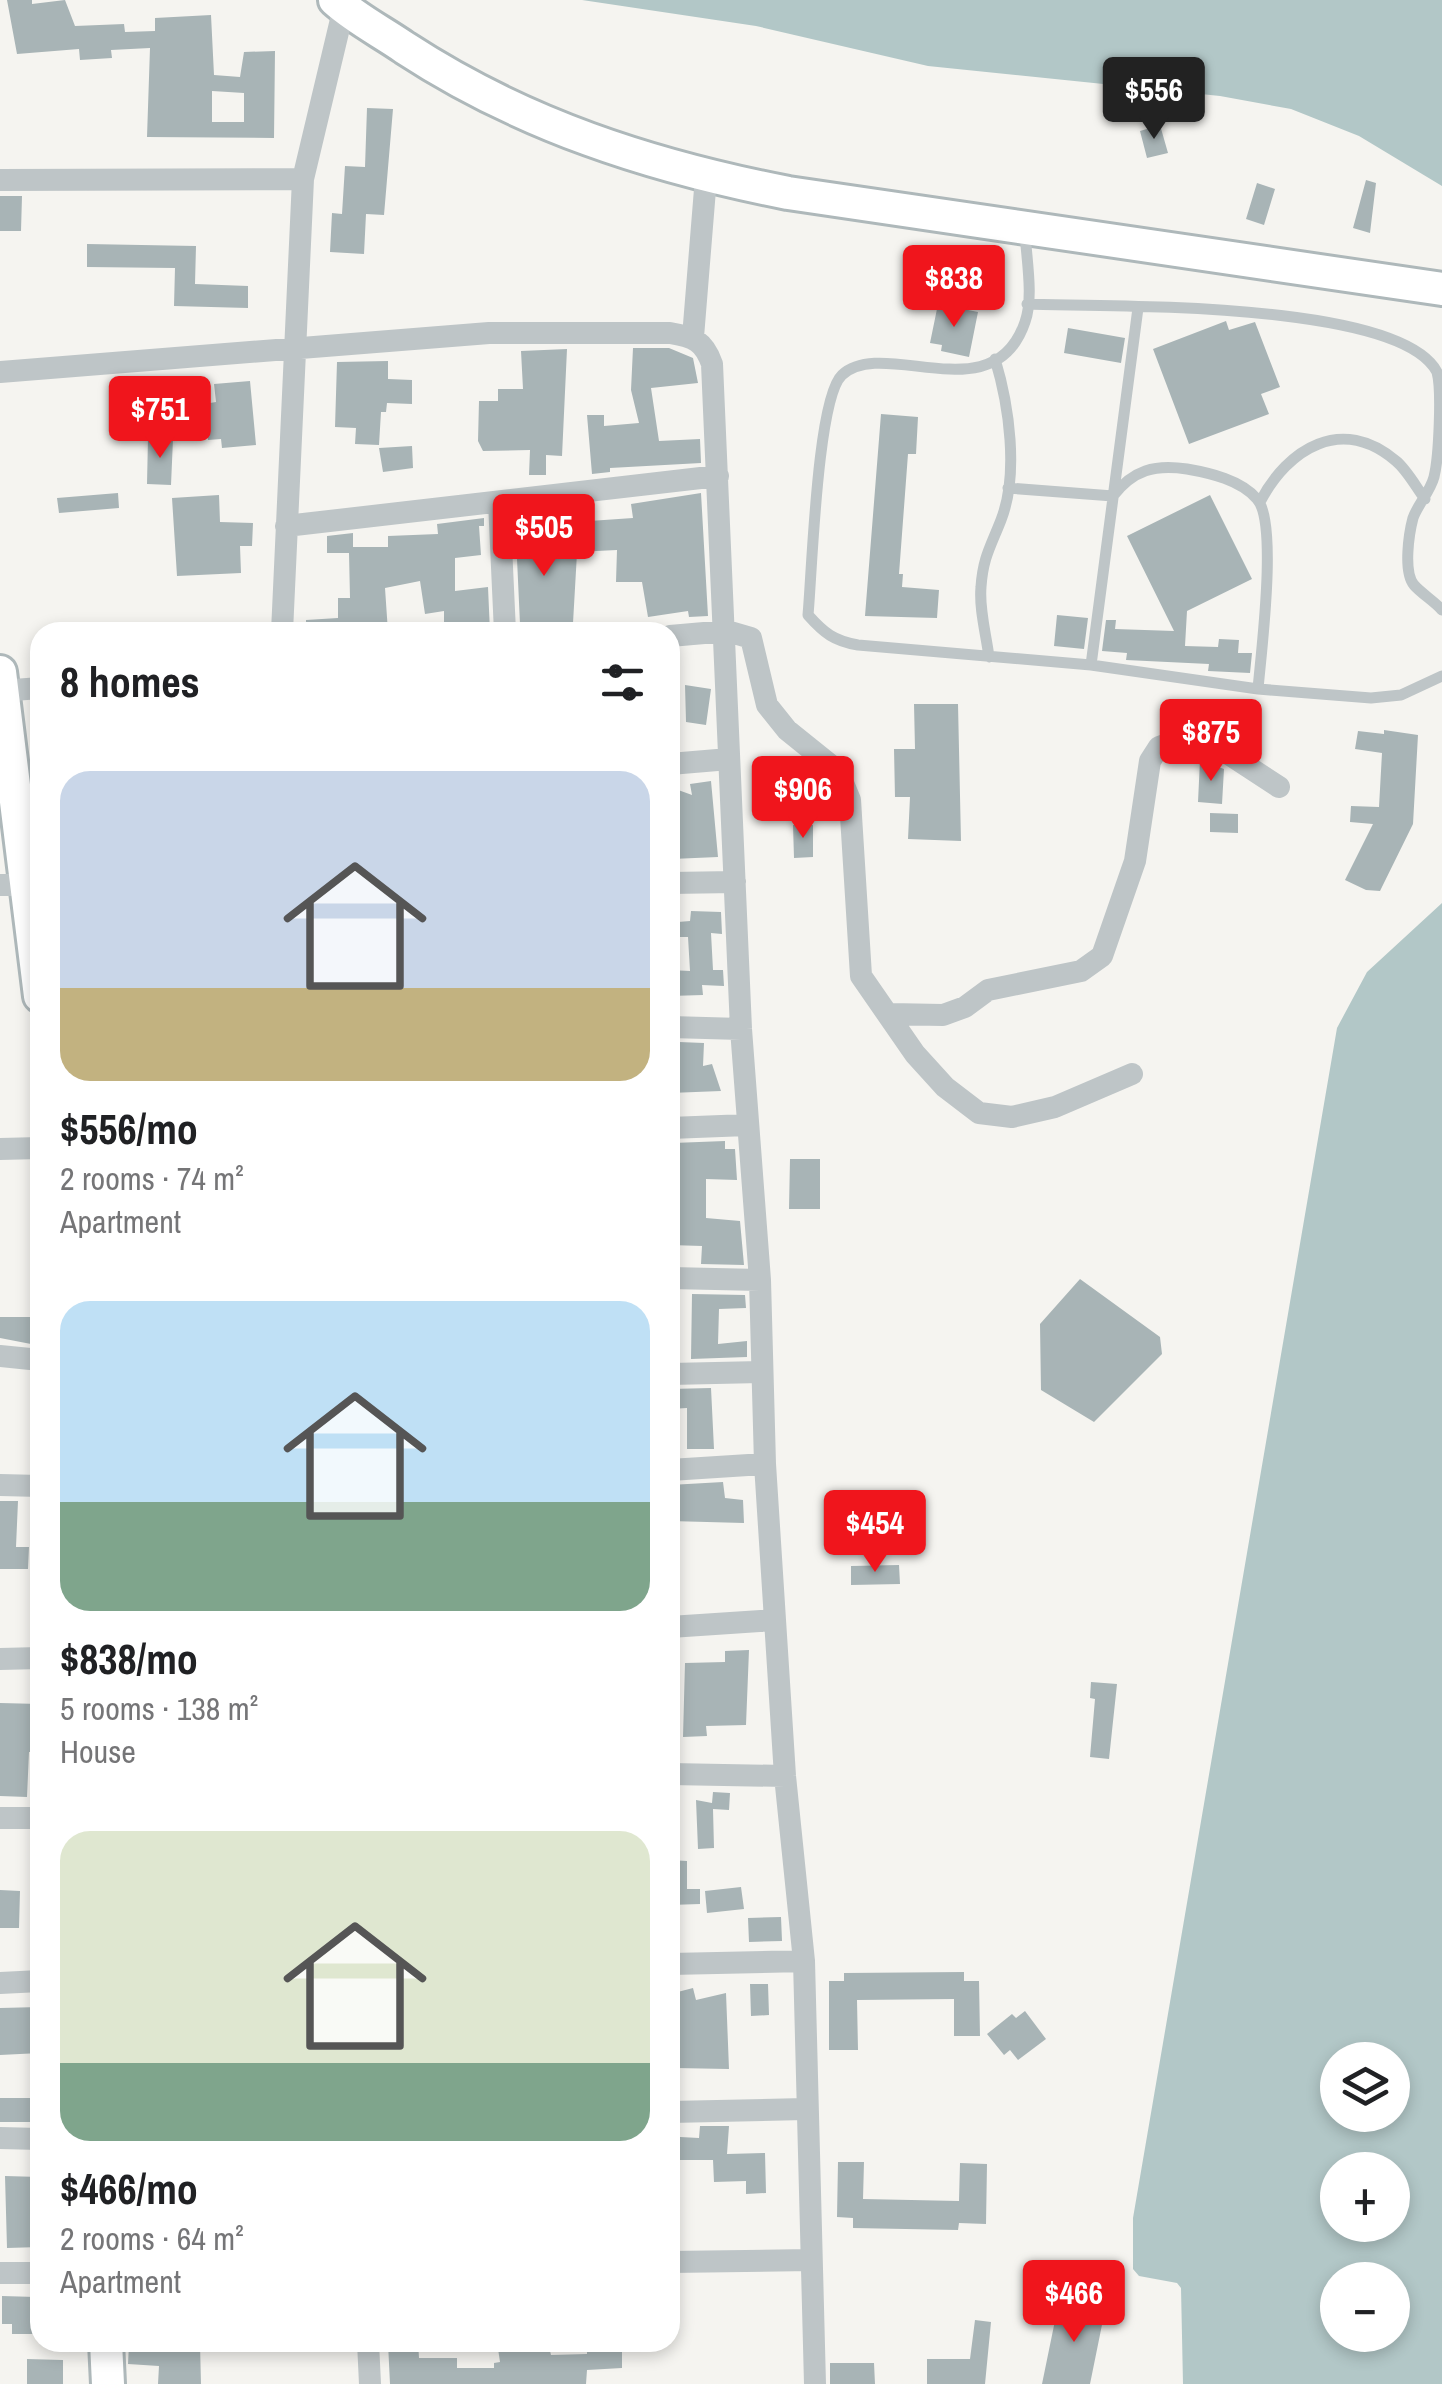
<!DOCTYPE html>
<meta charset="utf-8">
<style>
:root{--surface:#fff;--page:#f2f2f2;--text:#202124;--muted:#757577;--accent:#f0151c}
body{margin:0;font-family:"Archivo Narrow",sans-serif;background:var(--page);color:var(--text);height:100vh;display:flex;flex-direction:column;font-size:38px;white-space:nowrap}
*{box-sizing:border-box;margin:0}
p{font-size:32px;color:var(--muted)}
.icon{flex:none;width:55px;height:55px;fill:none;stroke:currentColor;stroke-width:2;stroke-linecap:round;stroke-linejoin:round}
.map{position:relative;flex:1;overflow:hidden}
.drawer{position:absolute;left:30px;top:622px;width:650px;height:1730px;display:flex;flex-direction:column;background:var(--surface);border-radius:30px;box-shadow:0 5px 15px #0003}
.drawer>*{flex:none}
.tools{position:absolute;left:1320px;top:2042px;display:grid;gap:20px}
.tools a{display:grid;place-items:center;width:90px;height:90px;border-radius:50%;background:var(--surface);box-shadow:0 5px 15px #0003;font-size:50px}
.price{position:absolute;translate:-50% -85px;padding:0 22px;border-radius:10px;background:var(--accent);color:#fff;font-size:32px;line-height:65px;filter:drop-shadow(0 2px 5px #0008)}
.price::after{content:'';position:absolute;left:50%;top:60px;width:30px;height:22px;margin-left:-15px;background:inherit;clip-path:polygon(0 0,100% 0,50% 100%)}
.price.on{background:#222;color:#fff}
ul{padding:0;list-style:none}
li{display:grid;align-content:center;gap:20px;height:530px;padding:0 30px}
li span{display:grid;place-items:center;height:310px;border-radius:30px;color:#555}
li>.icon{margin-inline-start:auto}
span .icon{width:180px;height:180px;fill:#fffc;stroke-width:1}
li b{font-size:42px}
h2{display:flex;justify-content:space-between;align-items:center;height:120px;padding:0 30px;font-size:42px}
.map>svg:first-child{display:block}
</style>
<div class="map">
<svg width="1442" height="2384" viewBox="0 0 1442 2384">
<rect width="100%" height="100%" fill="#f5f4f0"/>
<path fill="#b2c7c7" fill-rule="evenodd" d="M582,0H1442V186L1359,136L1291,109L1220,96L928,66L756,26Z
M1442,903V2384H1183L1181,2288L1177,2283L1139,2276L1133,2269V2218L1337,1028L1367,972ZM1338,2060H1392V2115H1338ZM1338,2170H1392V2225H1338ZM1338,2280H1392V2335H1338Z"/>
<path fill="#a8b4b6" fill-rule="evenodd" d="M7,0H32V4L65,0L75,26L124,24L125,32L155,31V18L211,15L214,75L240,77L244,52L275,51L274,138L147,137L150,48L111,50L112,58L80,60L79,49L17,54ZM212,91L244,93V122H212Z
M367,108L393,109L384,215L366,214L364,254L330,252L332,213L342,214L345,166L365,167Z
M1160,125L1168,153L1147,158L1140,131Z
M1366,180L1376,183L1370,233L1353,228Z
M1257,183L1275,189L1264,225L1246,219Z
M0,196H22L21,231H0Z
M87,244L196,246L195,284L248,286V308L174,306L175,268L87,267Z
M938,304L978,312L969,357L941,351L942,345L930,343Z
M1226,321L1229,330L1255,322L1280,387L1261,394L1269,414L1189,444L1153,349Z
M1068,328L1125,338L1121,363L1064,353Z
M633,348H669L693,358L698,383L651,388L659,441L700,439L701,463L610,468V472L592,474L587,415H604V426L639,423L631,390Z
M567,349L562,456L546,455V475H529L530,450L483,451L478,441L479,401H498V389H523L521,351Z
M388,361V379L412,380V404L387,403L386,412H381L379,445L355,444L356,428L335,427L337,362Z
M250,381L256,445L222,448L221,439L208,440L204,404L216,402L214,384Z
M881,414L918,417L916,454H908L899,574H903L902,587L939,590L937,618L865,616Z
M148,438L173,439L171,485L147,484Z
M412,446L413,468L383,472L379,448Z
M118,493L119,508L59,513L57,498Z
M701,493L708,616L689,617L688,611L648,617L642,582H616L617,550L576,552L575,522L633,518L631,504Z
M219,495L220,522L253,523L252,546H240L241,573L177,576L172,498Z
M1210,495L1252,579L1187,611L1185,646L1218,647L1219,639L1239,640L1238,653H1252L1250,673L1208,671L1209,664L1126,660L1127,653L1102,651L1106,620H1116L1115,629L1174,631L1127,536Z
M545,511V522H530V552L577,553L573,623L520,624L515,515Z
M484,518V526H479L481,555L455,558V591L488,587L490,632L444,630V611L425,614L420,581L385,588L388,632H306V620L338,618V598H350L349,553H327V536L353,533V547H388V536L438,534L437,524Z
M1057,615L1088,618L1084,649L1054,646Z
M685,685L711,689L706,725L686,722Z
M914,704H958L961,841L908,839L910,797H895L894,749H915Z
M1384,730L1418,735L1413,824L1380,891L1366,890L1345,880L1373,824L1350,822L1351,806L1379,807L1382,753L1355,749L1358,731L1384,734Z
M1200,760L1224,769L1222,804L1198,802Z
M711,781L718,857L672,859L670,787L692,795L690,784Z
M766,790H788V814H767Z
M1210,813L1238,814V833L1210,832Z
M793,825H813V857L794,858Z
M691,911L721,912L722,934L711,933L713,970H723L724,986L702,985L703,995L670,996V970L690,971L688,937H679L678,922L690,921Z
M679,1042L704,1043L703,1066L712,1064L721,1091L670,1093V1061H678Z
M725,1141V1149H735L737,1180L706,1179V1218L740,1221L744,1265L701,1264L702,1246L670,1245L673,1143Z
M790,1159H820V1209H789Z
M1080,1279L1160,1337L1162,1354L1094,1422L1041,1390L1040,1324Z
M692,1294L745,1295L746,1308L719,1309L718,1344L747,1341V1357L691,1359Z
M0,1317H30L31,1344L0,1338Z
M711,1388L714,1449H687V1408L670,1409V1389Z
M723,1482L725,1498L743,1500L744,1523L670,1521V1485Z
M0,1501H18L16,1547H29L28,1569H0Z
M899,1565L900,1584L851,1585V1566Z
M749,1650L746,1725L706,1726L707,1736L683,1737L685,1663L725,1662V1651Z
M1091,1682L1117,1684L1109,1759L1090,1757L1095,1699L1090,1698Z
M0,1703L40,1704V1752H29L27,1797L0,1796Z
M713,1792L730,1793L729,1810L713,1809L714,1848L698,1849L696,1800L712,1803Z
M670,1860L687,1861V1889H700V1904L670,1905Z
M741,1887L744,1909L707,1913L705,1891Z
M0,1890L20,1891L19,1928H0Z
M781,1917L782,1941L749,1942L748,1918Z
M964,1972V1981H979L980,2036H954V1999L857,2000L858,2050H829V1981H844V1973Z
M750,1984H768L769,2015L751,2016Z
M693,1988L696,2000L726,1993L729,2069L675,2068L670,1994Z
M40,2007V2053L0,2055V2008Z
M1025,2011L1046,2039L1018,2060L1010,2050L1004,2055L987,2034L1012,2014L1016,2018Z
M0,2098H40V2122H0Z
M700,2126H729L727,2154L765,2153L766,2193L746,2194V2181L714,2182L713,2160H680V2137L699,2138Z
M838,2162H864L863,2199L959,2201L960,2163L987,2164L986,2224L959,2223L958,2230L853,2228V2218L837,2217Z
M5,2176L40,2177V2247L7,2248Z
M2,2296L36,2297L35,2334H12V2324H2Z
M1059,2301L1105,2310L1090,2384H1042Z
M975,2320L991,2322L985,2384H927V2359H970Z
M418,2342L419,2358H457V2368H494V2363L500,2362L497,2342H548L551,2355L587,2354V2342H622V2368L587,2370L586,2384H390L388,2343Z
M129,2344H200L201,2384H158L159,2366L128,2364Z
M27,2359L63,2360V2384H27Z
M830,2363H874L875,2384H830Z"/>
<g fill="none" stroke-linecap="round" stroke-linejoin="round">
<defs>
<path id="secondary" d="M335,0C356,19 382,32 405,48C523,125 650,166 788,193L1442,289
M0,672L40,996
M106,2342L108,2384"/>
</defs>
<use href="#secondary" stroke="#aeb8ba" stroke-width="38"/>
<path stroke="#bec5c7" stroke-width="11" d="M1025,231C1026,257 1034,297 1025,322C994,414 884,336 842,375C817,398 812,573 808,615C824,633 834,641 858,645L1091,665L1258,689L1371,698L1401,695L1442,676
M1027,304C1105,307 1399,300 1437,372C1442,390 1439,457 1434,477C1430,492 1418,504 1413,518C1409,533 1403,572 1414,585C1422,594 1434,601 1442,610
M1008,488L1113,496C1133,470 1155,464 1187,469C1210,473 1241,480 1257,499C1278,522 1261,653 1258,689
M1260,502C1288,448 1342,415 1396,461C1407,470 1416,487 1425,499
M989,657C986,634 979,609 981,587C983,557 991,546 1001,520C1019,474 1009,405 995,359
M1091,665L1138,308"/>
<path stroke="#bec5c7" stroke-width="22" d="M0,180L303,179
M693,337L706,177
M0,372L489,333H670C694,337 704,341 712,364L741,1029L760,1280L765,1464L785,1776L804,1961L815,2384
M499,502L505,632
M286,526L718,476
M282,632L303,179L344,7
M670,636L727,631L751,638L767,705L787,730L838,771L850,800L861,976L915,1054L945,1087L979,1113L1012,1117L1055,1107L1132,1074
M0,691L40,688
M670,764L729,759
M670,883L735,882
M0,885H37
M889,1014L943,1015L965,1007L988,990L1081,971L1102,956L1135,861L1150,761L1159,747L1178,740L1218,747L1279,787
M670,1027L741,1029
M670,1128L747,1125
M0,1149L40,1148
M670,1278L760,1280
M0,1356L40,1360
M670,1374L761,1372
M670,1470L765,1464
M0,1485L40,1486
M670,1627L774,1620
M0,1659L40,1658
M670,1774L785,1776
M0,1818H40
M670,1964L804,1961
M0,1983L40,1981
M670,2112L805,2109
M0,2138L40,2139
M670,2262L811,2260
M0,2273H40
M368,2342L370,2384"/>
<use href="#secondary" stroke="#fff" stroke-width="32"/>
</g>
</svg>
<div class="tools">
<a><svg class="icon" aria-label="layers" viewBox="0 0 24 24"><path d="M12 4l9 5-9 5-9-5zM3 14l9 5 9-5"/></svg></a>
<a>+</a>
<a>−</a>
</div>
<b class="price on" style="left:1154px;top:142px">$556</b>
<b class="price" style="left:954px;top:330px">$838</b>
<b class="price" style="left:160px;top:461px">$751</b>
<b class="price" style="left:544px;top:579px">$505</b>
<b class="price" style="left:1211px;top:784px">$875</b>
<b class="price" style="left:803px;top:841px">$906</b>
<b class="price" style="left:875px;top:1575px">$454</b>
<b class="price" style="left:1074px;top:2345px">$466</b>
<section class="drawer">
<h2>8 homes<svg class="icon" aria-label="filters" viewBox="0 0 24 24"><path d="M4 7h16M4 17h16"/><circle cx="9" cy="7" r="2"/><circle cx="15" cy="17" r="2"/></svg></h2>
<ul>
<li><span style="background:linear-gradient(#c9d6e8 70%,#c2b280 0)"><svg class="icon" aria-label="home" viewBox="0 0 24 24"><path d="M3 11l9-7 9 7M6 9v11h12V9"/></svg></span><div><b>$556/mo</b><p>2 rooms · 74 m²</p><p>Apartment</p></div></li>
<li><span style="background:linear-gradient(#bfe0f5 65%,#7fa58c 0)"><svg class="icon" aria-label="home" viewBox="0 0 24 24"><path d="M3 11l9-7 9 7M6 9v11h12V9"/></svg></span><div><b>$838/mo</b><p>5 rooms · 138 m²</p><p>House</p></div></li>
<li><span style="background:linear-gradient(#dfe7d0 75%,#7fa58c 0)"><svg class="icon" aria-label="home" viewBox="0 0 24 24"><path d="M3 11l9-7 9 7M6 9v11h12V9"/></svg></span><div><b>$466/mo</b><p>2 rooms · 64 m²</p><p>Apartment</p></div></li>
</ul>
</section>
</div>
